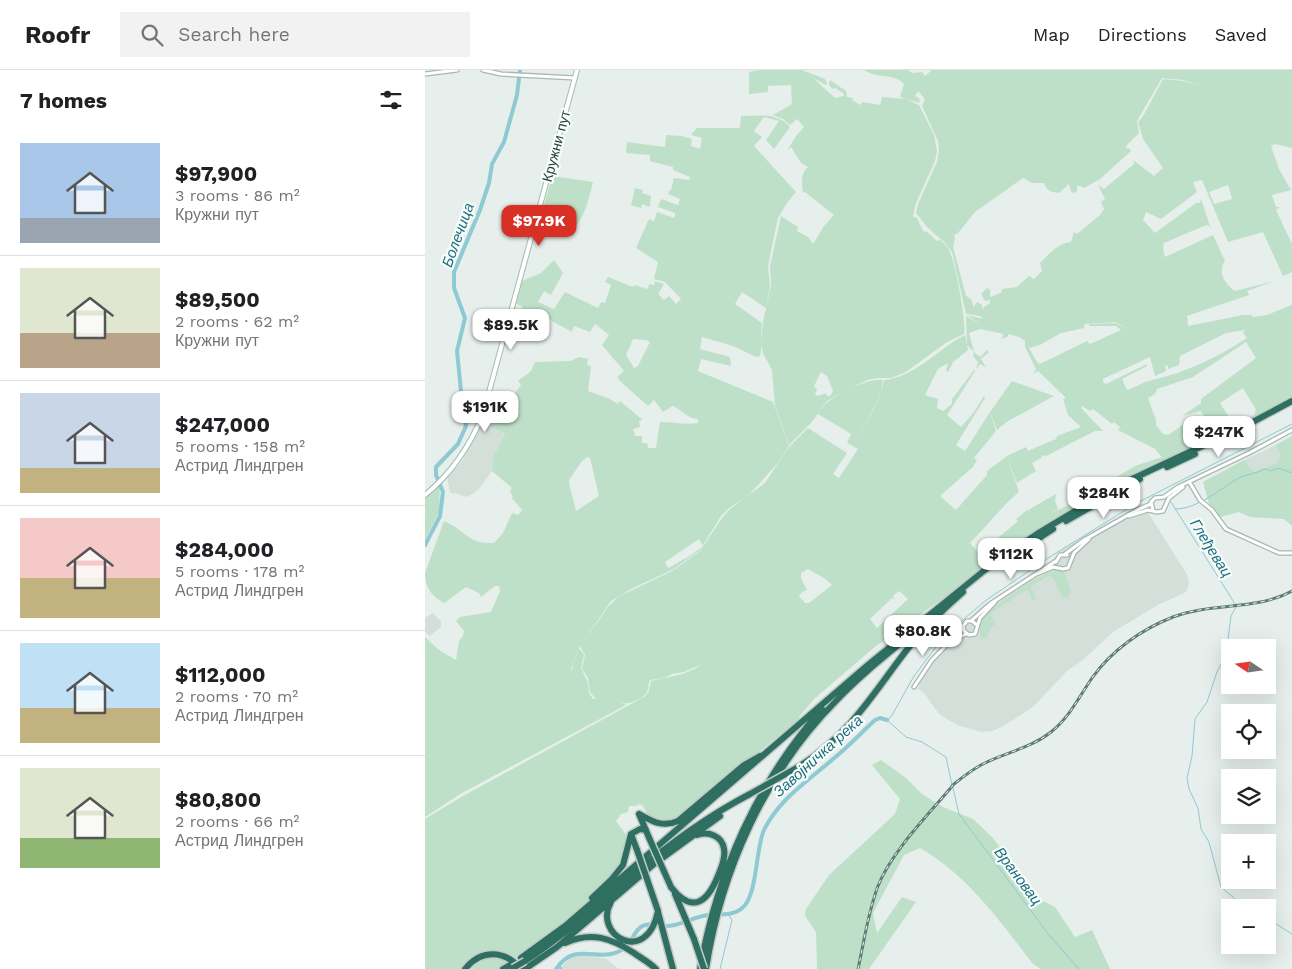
<!DOCTYPE html>
<meta charset="utf-8">
<style>
:root{--surface:#fff;--page:#f2f2f2;--text:#202124;--muted:#757577;--line:#e0e0e0;--accent:#d93025}
body{margin:0;font-family:"Work Sans",sans-serif;background:var(--page);color:var(--text);height:100vh;display:flex;flex-direction:column;font-size:19px;white-space:nowrap}
*{box-sizing:border-box;margin:0}
p{font-size:16px;color:var(--muted)}
.icon{flex:none;width:28px;height:28px;fill:none;stroke:currentColor;stroke-width:2;stroke-linecap:round;stroke-linejoin:round}
.map{position:relative;flex:1;overflow:hidden}
.side{display:flex;flex-direction:column;background:var(--surface);width:425px}
.side>*{flex:none}
.needle{width:32px;rotate:283deg}
.buttons{position:absolute;left:796px;top:569px;display:grid;gap:10px}
.buttons a{display:grid;place-items:center;width:55px;height:55px;border-radius:0px;background:var(--surface);box-shadow:0 5px 20px #0002;font-size:25px}
.price{position:absolute;translate:-50% -42px;padding:0 11px;border-radius:10px;background:#fff;color:#222;font-size:16px;line-height:32px;filter:drop-shadow(0 1px 2px #0008)}
.price::after{content:'';position:absolute;left:50%;top:30px;width:15px;height:11px;margin-left:-8px;background:inherit;clip-path:polygon(0 0,100% 0,50% 100%)}
.price.selected{background:var(--accent);color:#fff}
ul{padding:0;list-style:none}
li{display:flex;align-items:center;gap:15px;height:125px;padding:0 20px}
li+li{border-top:1px solid var(--line)}
li span{display:grid;place-items:center;flex:none;width:140px;height:100px;border-radius:0px;color:#555}
li>.icon{margin-inline-start:auto}
span .icon{width:60px;height:60px;fill:#fffc;stroke-width:1}
li b{font-size:21px}
h2{display:flex;justify-content:space-between;align-items:center;height:60px;padding:0 20px;font-size:21px}
header{display:flex;align-items:center;gap:30px;box-sizing:border-box;height:70px;padding:0 25px;background:var(--surface);border-bottom:1px solid var(--line)}
header strong{font-size:24px}
nav{display:flex;gap:28px;margin-inline-start:auto;font-size:18px}
.search{width:350px;height:45px;background:var(--page);display:flex;align-items:center;gap:12px;box-sizing:border-box;padding:0 18px;border-radius:0px;color:var(--muted);font-size:19px}
main{display:flex;flex:1;min-height:0}
.map>svg:first-child{display:block}
</style>
<header>
<strong>Roofr</strong>
<div class="search"><svg class="icon" aria-label="search" viewBox="0 0 24 24"><circle cx="10" cy="10" r="6"/><path d="M15 15l6 6"/></svg>Search here</div>
<nav><a>Map</a><a>Directions</a><a>Saved</a></nav>
</header>
<main>
<section class="side">
<h2>7 homes<svg class="icon" aria-label="filters" viewBox="0 0 24 24"><path d="M4 7h16M4 17h16"/><circle cx="9" cy="7" r="2"/><circle cx="15" cy="17" r="2"/></svg></h2>
<ul>
<li><span style="background:linear-gradient(#a9c7e8 75%,#9aa5b1 0)"><svg class="icon" aria-label="home" viewBox="0 0 24 24"><path d="M3 11l9-7 9 7M6 9v11h12V9"/></svg></span><div><b>$97,900</b><p>3 rooms · 86 m²</p><p>Кружни пут</p></div></li>
<li><span style="background:linear-gradient(#dfe7d0 65%,#b9a48a 0)"><svg class="icon" aria-label="home" viewBox="0 0 24 24"><path d="M3 11l9-7 9 7M6 9v11h12V9"/></svg></span><div><b>$89,500</b><p>2 rooms · 62 m²</p><p>Кружни пут</p></div></li>
<li><span style="background:linear-gradient(#c9d6e8 75%,#c2b280 0)"><svg class="icon" aria-label="home" viewBox="0 0 24 24"><path d="M3 11l9-7 9 7M6 9v11h12V9"/></svg></span><div><b>$247,000</b><p>5 rooms · 158 m²</p><p>Астрид Линдгрен</p></div></li>
<li><span style="background:linear-gradient(#f6c9c9 60%,#c2b280 0)"><svg class="icon" aria-label="home" viewBox="0 0 24 24"><path d="M3 11l9-7 9 7M6 9v11h12V9"/></svg></span><div><b>$284,000</b><p>5 rooms · 178 m²</p><p>Астрид Линдгрен</p></div></li>
<li><span style="background:linear-gradient(#bfe0f5 65%,#c2b280 0)"><svg class="icon" aria-label="home" viewBox="0 0 24 24"><path d="M3 11l9-7 9 7M6 9v11h12V9"/></svg></span><div><b>$112,000</b><p>2 rooms · 70 m²</p><p>Астрид Линдгрен</p></div></li>
<li><span style="background:linear-gradient(#dfe7d0 70%,#8fb573 0)"><svg class="icon" aria-label="home" viewBox="0 0 24 24"><path d="M3 11l9-7 9 7M6 9v11h12V9"/></svg></span><div><b>$80,800</b><p>2 rooms · 66 m²</p><p>Астрид Линдгрен</p></div></li>
</ul>
</section>
<div class="map">
<svg width="867" height="899" viewBox="0 0 867 899">
<rect width="100%" height="100%" fill="#e6efeb"/>
<path fill="#d4dfda" d="M63,336L75,341L67,354L80,362L68,387L67,401L53,420L42,427L30,423L28,424L25,422L22,407L37,392L57,353Z
M851,375L857,386L852,393L840,399L829,402L819,390Z
M717,433L763,506L764,514L761,522L733,535L688,562L658,590L642,601L608,637L580,655L568,661L556,662L532,655L514,644L499,623L493,619L500,595L525,566L557,536L627,490L636,480Z
M8,543L16,552V557L5,566L0,562V548Z
M158,885L182,889L193,899H134L146,888Z"/>
<path fill="#bfe0c8" fill-rule="evenodd" d="M334,0H377L400,9L402,14L401,15L388,8L410,28L419,26L418,23L410,18L407,19L404,14L405,10L421,21L422,27L428,28L427,30L435,35L437,32L455,35L457,27L481,29L494,35L509,65L512,81L510,91L491,133L488,146L492,148L498,161L502,162L512,171L515,170C519,173 523,177 525,182C530,193 542,253 539,264L522,272L481,302L466,308H453L442,310L409,327L402,331L386,353L364,375L350,336L347,300L338,283L336,275L338,252L346,216L345,196L356,146L373,157L372,161L383,167L388,174L399,156L409,145L380,122L378,123C377,114 375,104 383,97L376,93L366,77L362,81L371,66L379,57L372,49L365,55L358,49L348,45L367,34L366,15L343,16V22L324,24V2ZM396,302L402,306L408,321L405,326H402L401,323L393,326L390,324L392,319L389,316Z
M439,0H482L488,3L497,2L500,6L507,0H867V78L850,74L846,76L854,99L866,120L847,125L851,137H855L851,140L867,174V202L858,206L838,162L803,172L777,110L768,112L772,122L736,149L721,142L718,150L730,163L771,133H775L776,129L786,159L783,155L779,156L739,173L738,178L740,187L788,165L800,191C792,202 800,214 810,221L850,211L822,221L824,225L762,246L763,256L818,245H826L828,247L842,245L867,235V328L834,346L686,417L614,460L451,576L389,629L374,647V649L253,749L242,753L221,745V741L217,735L211,734L213,736H204L203,742L196,744L191,751L202,766L203,770L195,798L145,849L101,882L89,889L64,883L37,899H0V749L38,726L219,627L223,623L226,611C243,607 263,605 277,594L259,602L247,604L239,608L225,610C223,613 224,618 222,622C219,629 203,635 196,633L201,635L37,723L0,747V567L14,580L31,590L34,571L38,566L39,561L31,551L35,547L66,542L75,521L74,516H70L56,527L54,523L41,517L19,533C6,526 0,517 0,503L19,451C41,460 41,474 69,473L78,463L87,443L93,445L97,440L87,428L88,426L85,422L87,418L67,401L68,387L80,363L67,358V354L96,315L93,311L106,301L110,292L145,291L154,287L163,289L162,294L166,297L163,321L185,329L193,334L195,331L218,350L214,351L215,357L208,359L210,366H217V373H222L223,378H231L235,352C249,352 259,355 273,353V349C261,348 259,341 248,336L238,342L229,330L223,336L196,312L192,307L199,301L177,275L184,265L170,254L165,262L149,256L147,262L123,249L117,260L101,254L97,236L91,234L97,211L116,203L129,190L138,203L126,225L119,221L113,232L129,239L140,222L173,238L176,232L180,233L186,215L180,212L183,207L208,217L209,215L223,219L224,214L229,215L230,211L239,214L233,224L239,230L244,226L251,234L256,229L240,212L229,209L233,192L211,178L224,149L229,151L232,142L249,148L250,146V143L233,137L236,129L253,135L255,129L243,124L244,121L246,120L249,108L264,110L265,107L248,100V97L225,91V85L201,83L202,72L240,77L241,65L257,66L267,69L266,76L275,79L277,68L266,65L272,58H315L316,46C334,46 352,42 365,57L349,79L341,70L354,51L339,47L329,61L337,67L329,76L371,122L362,133L353,148L343,196L345,217L341,238L317,222L310,234L337,253C336,261 337,281 335,286L331,287L308,276L277,267L275,279L305,287L306,296L276,289L273,301L348,332L364,376L353,393L323,426L304,438L296,446L275,480L249,499L208,518L186,531L155,576L145,601L147,599L149,590L154,578L159,585L156,598L163,613L164,623L168,629H171L165,622L163,608L157,599L160,585L155,576L183,537L193,527L249,500L275,481L297,448L305,439L340,413L364,377L383,358L422,383L408,404L414,408L433,379L422,373L426,364L393,344C396,340 399,335 403,332C414,323 445,307 458,310L455,325L443,349L429,372C442,352 454,333 459,310C490,307 513,279 540,265L543,280L528,292L523,302L521,301L523,293L513,299L500,325L513,329L512,338L518,341L527,334V329L550,299V301L522,345L536,357L549,342L559,326L560,328L531,375L540,381L565,342L571,361L549,388L552,390L548,397L515,426L531,440L562,405V401L582,386L594,422C576,437 562,456 545,473L554,484L593,451L591,449L602,440L609,444L603,440L631,424L630,431L633,439L627,443L650,432L710,396L737,387L730,379L693,360L695,357L689,352L687,354L668,339L665,341L657,336L656,338L678,361H670L621,386L618,385L616,388L607,393L611,401L592,413L582,386L601,377L603,381L605,380L631,369L632,366L656,357L643,345L638,329L641,328L638,325L613,301L608,304L611,299L600,277V271L594,267L584,264L582,267L576,269L579,264L555,259L544,263L549,282L555,287L562,280L564,282L556,289L561,297L555,294L551,300L553,292L548,286L549,282L542,275L541,246L556,254L542,245L558,249L555,246L541,244L527,182L519,172L503,158L491,143L493,134L512,92L514,80L513,71L497,36L500,29L493,21L490,26L495,29L494,33L475,27L479,14C469,3 452,9 439,0ZM737,8L759,10L775,16L759,11L738,9L717,48L713,52L718,69L738,98L729,106L708,90L709,94L679,119L673,115L680,129L676,132L679,139L675,145L652,164L649,162L646,172C633,173 624,184 615,193L617,201L609,209L604,206L592,217L577,219L576,223L565,227V220L562,218L556,224L560,231L565,230V233L557,239V235L552,232L549,237L546,229L541,226L528,177L530,168L529,165L533,163L550,142L598,108L607,113H619C622,121 626,122 634,123L644,114L646,122L649,123L652,121V115L659,118L675,109L706,81L704,78L701,79L702,75L714,63L712,51ZM803,115L807,129L789,134L784,122ZM690,252L703,259L690,253L664,254V256H691L696,260L665,274L662,271L615,294L612,292L604,278L615,275L636,263L659,258L660,254ZM820,260L818,263L822,268C791,288 762,302 727,310C718,312 711,317 702,320L697,309L722,296V294L681,314L678,312V309L725,287L730,306L741,301L740,295L743,296V299L754,295L755,286L801,263ZM208,269L221,270L225,272L213,296L209,298L201,285ZM821,272L831,288L776,329V333L757,346L776,341L789,362L774,371L762,352L743,365L738,364L731,355V350L723,328L730,324L732,319L768,307ZM818,318L831,340L829,345L812,354L805,349L795,333ZM163,387L165,388L174,426L151,441C149,430 145,421 144,410L157,391ZM274,469L278,476L263,487L243,498L240,492ZM383,499L399,508L407,515L384,533H380L374,526L377,522L382,520L376,508V503ZM474,521L483,529L452,558L445,549L467,528L470,530L468,526Z
M127,106L168,112C164,128 159,153 144,161L115,150Z
M210,118L218,120L217,123L226,126L225,137L217,134L216,138L206,135Z
M587,311L629,326L583,351L572,360L565,342Z
M867,366V456L859,449L825,447L814,442L795,447L784,434L778,412L819,390L829,402L852,393L856,386L851,375L843,379Z
M15,415L14,442L0,470V427Z
M630,500L639,502L646,520L642,528L637,527L628,508L623,506L607,516L606,519L612,528L607,531L604,521H599L588,528L586,533L592,541L584,531L565,544L571,554L565,559L562,568L557,569C554,564 554,556 557,551C565,536 614,505 630,500Z
M456,690L481,708L497,724L518,737L548,749L568,768L589,797L602,823L630,837L650,867L667,860L685,899H616L608,894C575,851 542,805 495,778L479,785L448,843L452,863L477,827L491,832L444,899H392L391,862L380,846L381,839L404,805L470,744L475,729L447,695Z
M63,885L87,891L74,899H48L47,895Z"/>
<g fill="none" stroke-linecap="round" stroke-linejoin="round">
<path stroke="#8ec9d4" stroke-width="1" d="M746,432L810,534
M750,439C773,439 795,419 814,408C822,404 830,404 840,399L846,401L853,398L867,403
M811,537L806,546L801,585L792,602L782,632L770,649L767,686L762,708L764,719L773,738L776,759L784,772L796,817L821,838
M527,715L521,687L497,672L481,667L462,650L466,647L489,606L511,577L540,548L560,531L623,488L712,433L867,354
M528,718L534,744L624,865L654,899
M842,848L867,864
M295,899L307,850L303,844"/>
<path stroke="#8ec9d4" stroke-width="2.5" d="M134,896L136,899"/>
<path stroke="#8ec9d4" stroke-width="4" d="M0,475L15,446L18,422L11,405V397L33,374L41,356L38,341L32,281L40,248L29,218V202L55,140L64,113L67,94L79,72L92,25L95,0
M205,872C209,866 212,857 220,855C227,853 235,857 243,856C257,855 268,847 283,845C294,844 307,846 316,839C333,827 330,780 339,760C354,729 383,711 408,689C423,677 436,663 450,650L455,648L462,650
M131,899C152,868 176,897 201,877"/>
<defs>
<path id="tertiary" d="M58,0L76,4L150,8
M0,4L32,0
M765,413L775,430L787,440L801,459L854,483H867
M728,440L726,432L730,428L739,427L753,417L824,383L867,360
M704,446L723,440L732,442L738,441L744,428L758,417
M640,484L659,470L712,440L726,434
M631,492L635,485H642
M611,504L628,497L638,499L643,498L649,483L664,469
M546,551L565,534L631,491
M552,555L547,551H542L538,556L539,561L544,565L550,564L555,548L570,532
M525,572L541,564
M489,617L507,590L537,559"/>
<path id="secondary" d="M0,425C27,403 45,376 58,344L152,0"/>
<path id="motorway" d="M742,397L770,384
M641,451L715,409
M605,474L628,459
M375,696C432,659 451,617 492,567C506,551 522,536 538,522
M214,744C227,751 237,758 253,751L319,695L335,686
M214,744L225,770
M206,764L212,780
M246,817C267,844 282,833 293,806C296,798 301,788 299,779C297,766 284,761 272,765
M250,824L269,869
M167,828L186,810L198,795L206,764L215,759L221,760
M186,832C167,865 222,897 233,841
M233,842L248,899
M140,873C166,861 186,868 209,883C216,888 225,893 231,899
M96,888L140,856L444,594L566,495L615,462L690,417L824,354L867,331
M100,891C139,866 173,834 208,805C244,774 283,746 325,724
M40,899C56,879 79,880 95,898
M78,899L85,895
M100,899L132,877L229,794L295,746
M275,899C292,803 332,712 397,639
M281,899C296,801 340,703 410,632C437,603 469,579 499,554"/>
</defs>
<use href="#tertiary" stroke="#a8b8b2" stroke-width="5.5"/>
<use href="#secondary" stroke="#a4bbb3" stroke-width="6"/>
<use href="#motorway" stroke="#c2cac8" stroke-width="9"/>
<use href="#tertiary" stroke="#fff" stroke-width="3"/>
<use href="#secondary" stroke="#fff" stroke-width="4"/>
<use href="#motorway" stroke="#2f6f62" stroke-width="6"/>
<defs>
<path id="rail" d="M433,899C439,872 443,842 453,816C466,782 505,743 529,714C539,706 549,698 560,693C582,682 606,678 626,662C644,648 654,627 667,608C687,580 717,559 748,547C787,532 831,541 867,521"/>
</defs>
<use href="#rail" stroke="#5f7d75" stroke-width="3"/>
<use href="#rail" stroke="#f7fbf9" stroke-width="1" stroke-dasharray="4" stroke-linecap="butt"/>
<defs>
<path id="motorway-bridge" d="M325,724L375,696
M225,770L246,817
M212,780L233,841
M269,869L279,899
M88,898L100,891"/>
</defs>
<use href="#motorway-bridge" stroke="#c2cac8" stroke-width="9" stroke-linecap="butt"/>
<use href="#motorway-bridge" stroke="#2f6f62" stroke-width="6"/>
</g>
<g text-anchor="middle" dominant-baseline="central" stroke-width="4.5" stroke-linejoin="round" paint-order="stroke">
<g font-size="14" fill="#24423a" stroke="#f7fbf9">
<text transform="translate(131 76) rotate(-75)">Кружни пут</text>
</g>
<g font-size="15" font-style="italic" fill="#1c6f80" stroke="#f7fbf9">
<text transform="translate(33 165) rotate(-70)">Болечица</text>
<text transform="translate(786 478) rotate(58)">Глеђевац</text>
<text transform="translate(393 686) rotate(-42)">Завојничка река</text>
<text transform="translate(593 806) rotate(53)">Врановац</text>
</g>
</g>
</svg>
<div class="buttons">
<a><svg class="needle" viewBox="-14 -14 28 28"><path d="M0-13l5 13h-10z" fill="#e53935"/><path d="M0 13l5-13h-10z" fill="#757577"/></svg></a>
<a><svg class="icon" aria-label="locate" viewBox="0 0 24 24"><circle cx="12" cy="12" r="6"/><path d="M12 2v4M12 18v4M2 12h4M18 12h4"/></svg></a>
<a><svg class="icon" aria-label="layers" viewBox="0 0 24 24"><path d="M12 4l9 5-9 5-9-5zM3 14l9 5 9-5"/></svg></a>
<a>+</a>
<a>−</a>
</div>
<b class="price selected" style="left:114px;top:177px">$97.9K</b>
<b class="price" style="left:86px;top:281px">$89.5K</b>
<b class="price" style="left:60px;top:363px">$191K</b>
<b class="price" style="left:794px;top:388px">$247K</b>
<b class="price" style="left:679px;top:449px">$284K</b>
<b class="price" style="left:586px;top:510px">$112K</b>
<b class="price" style="left:498px;top:587px">$80.8K</b>
</div>
</main>
